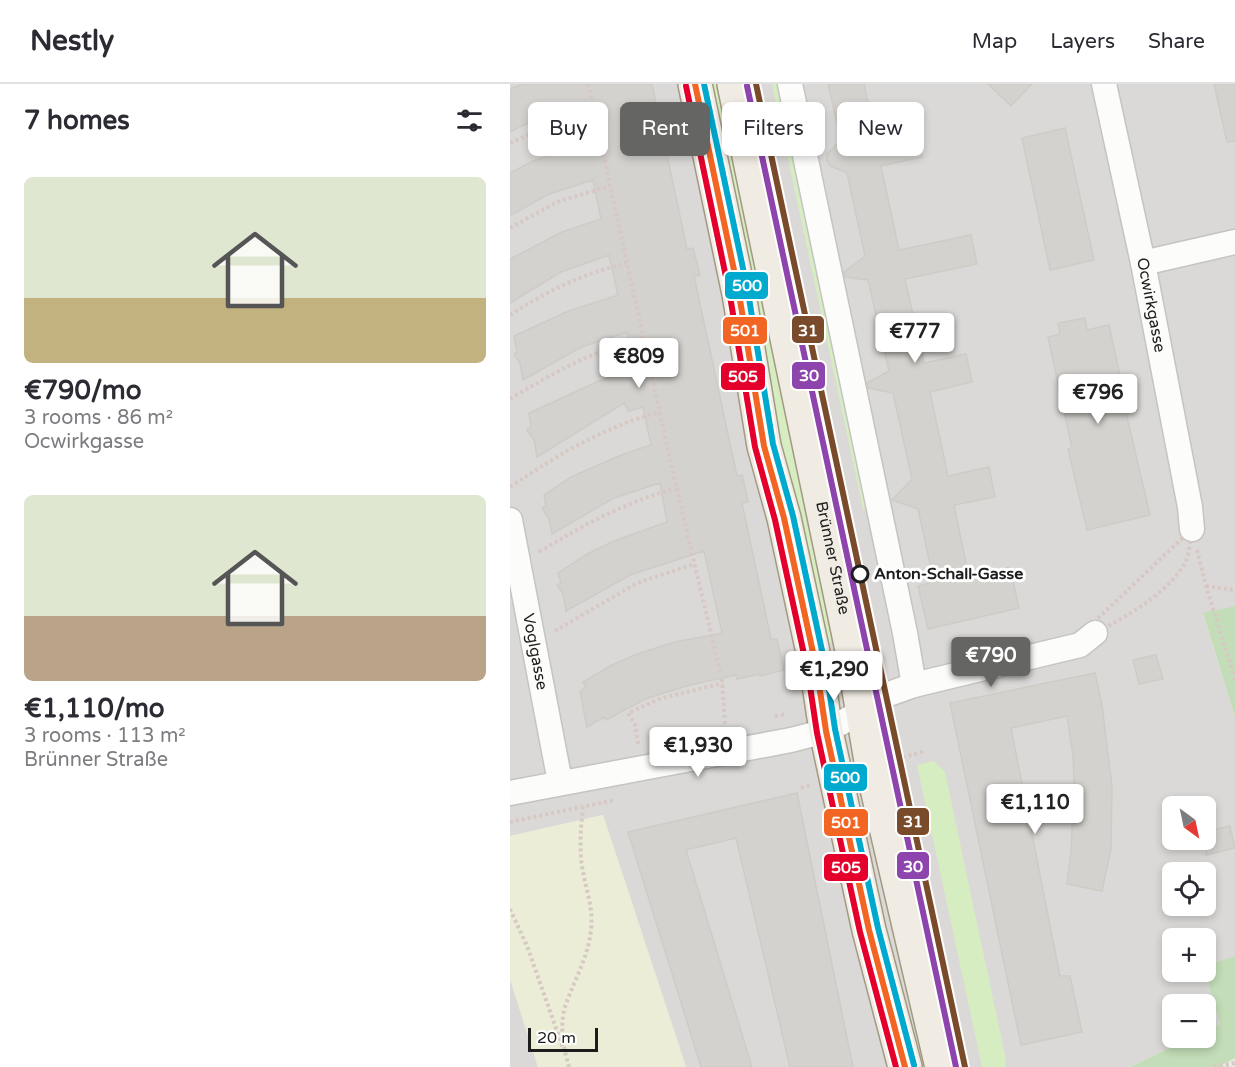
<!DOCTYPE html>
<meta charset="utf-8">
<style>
:root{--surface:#fff;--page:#f7f7f7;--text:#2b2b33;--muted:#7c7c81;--line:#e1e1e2;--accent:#656563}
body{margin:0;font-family:"Varela Round",sans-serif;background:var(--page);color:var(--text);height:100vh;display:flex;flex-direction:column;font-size:22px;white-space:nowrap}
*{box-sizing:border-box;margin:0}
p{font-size:20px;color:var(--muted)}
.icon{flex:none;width:33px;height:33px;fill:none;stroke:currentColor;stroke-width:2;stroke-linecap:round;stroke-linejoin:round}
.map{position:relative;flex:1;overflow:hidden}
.sheet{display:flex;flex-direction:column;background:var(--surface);width:510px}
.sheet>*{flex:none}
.banner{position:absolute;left:18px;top:18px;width:570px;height:54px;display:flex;gap:12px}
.needle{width:39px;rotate:147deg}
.fabs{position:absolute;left:652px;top:712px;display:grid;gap:12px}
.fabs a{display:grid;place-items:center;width:54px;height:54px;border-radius:9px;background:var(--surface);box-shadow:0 3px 9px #0003;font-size:30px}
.scale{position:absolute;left:18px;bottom:15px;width:70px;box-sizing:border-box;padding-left:6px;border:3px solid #1d1d1d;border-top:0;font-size:16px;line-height:21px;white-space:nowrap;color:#1d1d1d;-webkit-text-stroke:4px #fff;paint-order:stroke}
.price{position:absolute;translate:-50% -51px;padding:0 14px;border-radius:6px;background:#fff;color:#222;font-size:20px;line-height:39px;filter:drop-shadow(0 2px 3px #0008)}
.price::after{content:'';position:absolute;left:50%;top:36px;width:18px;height:14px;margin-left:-9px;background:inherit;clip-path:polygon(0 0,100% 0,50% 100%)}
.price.active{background:var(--accent);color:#fff}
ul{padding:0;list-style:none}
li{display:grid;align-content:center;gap:12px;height:318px;padding:0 24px}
li span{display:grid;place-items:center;height:186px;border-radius:9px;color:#555}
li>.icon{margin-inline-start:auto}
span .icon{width:108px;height:108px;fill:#fffc;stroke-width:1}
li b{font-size:26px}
h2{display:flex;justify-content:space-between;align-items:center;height:72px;padding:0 24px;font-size:26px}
.pill{padding:0 21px;border-radius:9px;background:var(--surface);box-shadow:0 3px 9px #0003;font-size:21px;line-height:54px}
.pill.active{background:var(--accent);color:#fff}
header{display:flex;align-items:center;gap:36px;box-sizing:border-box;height:84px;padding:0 30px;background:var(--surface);border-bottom:2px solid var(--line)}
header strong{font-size:28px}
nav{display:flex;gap:33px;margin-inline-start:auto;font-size:21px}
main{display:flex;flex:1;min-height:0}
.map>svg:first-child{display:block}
</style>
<header>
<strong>Nestly</strong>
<nav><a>Map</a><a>Layers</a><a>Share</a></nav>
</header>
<main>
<section class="sheet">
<h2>7 homes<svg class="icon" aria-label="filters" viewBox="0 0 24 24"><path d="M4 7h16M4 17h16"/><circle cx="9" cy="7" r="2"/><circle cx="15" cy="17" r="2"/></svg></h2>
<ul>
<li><span style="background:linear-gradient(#dfe7d0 65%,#c2b280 0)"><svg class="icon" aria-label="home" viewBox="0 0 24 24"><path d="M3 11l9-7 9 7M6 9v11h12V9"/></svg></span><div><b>€790/mo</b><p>3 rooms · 86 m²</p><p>Ocwirkgasse</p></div></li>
<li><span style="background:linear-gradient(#dfe7d0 65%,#b9a48a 0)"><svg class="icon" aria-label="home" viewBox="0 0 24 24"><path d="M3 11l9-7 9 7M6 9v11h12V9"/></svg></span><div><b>€1,110/mo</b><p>3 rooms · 113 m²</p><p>Brünner Straße</p></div></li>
</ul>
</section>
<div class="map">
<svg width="725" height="983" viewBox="0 0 725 983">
<rect width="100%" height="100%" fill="#eceae5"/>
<path fill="#dbd9d7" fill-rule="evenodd" d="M0,0H725V522L693,530L725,633V872L696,881V855H663V888H695L710,940L696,947V921H663V954H680L620,983H176L93,731L0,752ZM663,723H696V756H663ZM663,789H696V822H663Z
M0,895L28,983H0Z"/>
<path fill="#ebedd7" d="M93,731L176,983H28L0,895V752Z"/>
<path fill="#d6ecc1" d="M196,0H212L328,555L318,559C308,509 299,459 280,412Z
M262,0H272L362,423L353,425Z
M424,677L435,688L496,976L495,983H472L407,681Z"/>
<path fill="#c3ddb8" d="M725,522V633L693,529Z
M725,872V974L710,982L725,983H620L680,954H696V947L710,940L695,888L696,881Z"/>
<path fill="#d4d2ce" stroke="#cfcbc6" stroke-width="1.5" d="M12,0H142L177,165L183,164L190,191L184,192L227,392L232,391L235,404L238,418L232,419L261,555H267L274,586L250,592V590L227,595L226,591L180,601L135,615L96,636L94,633L77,643L70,608L76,603L73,598L100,582L127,570L165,558L212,549L194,467L120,491L56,527L53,510L47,501L51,499L48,489L77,470L104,457L157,438L150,399L104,414L42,450L39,435L32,424L36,422L34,411L61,393L111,371L141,361L133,323L119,327L114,319L27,373L24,356L17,346L21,343L19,329L89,297L125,287L117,248L71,263L13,296L10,279L4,270L7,268L4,252L56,228L108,211L99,171L51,188L0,219V175L52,148L91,135L83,96L39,110L0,132V89L23,77L75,60L71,21L37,30L0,48V5Z
M318,0H354L365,52L406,43L412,73L371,82L389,166L461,151L467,180L395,195L414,279L456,270L462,298L420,308L438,392L479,383L485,413L444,421L459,493L500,483L509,524L418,545L408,502L424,498L408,425L382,416L402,395L383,309L358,304L357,299L379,287L358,196L335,193L334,188L355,172L337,89L320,82L317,77V70L331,56Z
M478,0H522L501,22Z
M704,0H725V57L717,58Z
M555,44L584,176L540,186L512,54Z
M575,234L577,246L599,241L616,320H614L640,431L577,446L558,365L562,364L538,253L550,250L548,239Z
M646,571L653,595L629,600L623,576Z
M585,589L592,621L602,702L601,765L592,807L557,800L561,767L564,696L563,672L557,632L501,644L550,892H560L572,948L511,961L440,619Z
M287,709L343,983H280L226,754L176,766L242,983H191L118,748Z
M720,742L725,764L696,771V748Z"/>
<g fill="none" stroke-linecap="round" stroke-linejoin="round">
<defs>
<g id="minor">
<path d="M280,0L395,549L404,601"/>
<path id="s1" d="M594,0L633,179L680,423L682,445"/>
<path d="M633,179L725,158"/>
<path id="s2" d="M0,436L50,698"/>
<path d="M0,709L281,656L316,647L353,627L376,611L404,601L570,561L585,549"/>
</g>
<g id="primary">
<path d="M185,0L229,210L254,362L274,434L307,587L316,647L359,846L395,983"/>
<path id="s3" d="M224,0L343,571L362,683L432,983"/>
</g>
</defs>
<use href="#minor" stroke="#c4c4c1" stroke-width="27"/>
<use href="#primary" stroke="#a29982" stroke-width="36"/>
<path stroke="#d7c8c4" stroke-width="4" stroke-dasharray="3 3" stroke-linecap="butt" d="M78,0L161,380L210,588
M0,59L57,34L84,27
M0,144L47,118L100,102
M0,231C39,206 72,190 117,179
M0,315C43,289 84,266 133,254
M0,403C51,369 90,345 149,328
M682,445C680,454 680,468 676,477C659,509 616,533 585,549L582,540Z
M687,466L696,502L725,596
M29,468C75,440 114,419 166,404
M696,502L725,506
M45,547L127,499L184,480
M212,595L215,642
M265,632L276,630
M128,660L125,640L118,629L149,615L213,599
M387,675L415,667
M291,704L300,701
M0,738L105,716
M0,825L17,862L53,964
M59,983C53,963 49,939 56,920C65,894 78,874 81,846C84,825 75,803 72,782C69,762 71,743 73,723
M704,983L725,979"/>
<use href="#minor" stroke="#fcfcfb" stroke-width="24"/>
<use href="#primary" stroke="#f0ece3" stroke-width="33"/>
<defs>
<path id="bus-1" d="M185,0L229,210L254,362L274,434L307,587L316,647L359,846L395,983"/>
<path id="bus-2" d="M176,2L220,212L245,363L265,436L298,589L307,649L350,848L386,983"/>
<path id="bus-3" d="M194,0L238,208L263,360L283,432L316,585L325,645L368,844L404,981"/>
</defs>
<use href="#bus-1" stroke="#fff" stroke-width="10"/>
<use href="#bus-2" stroke="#fff" stroke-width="10"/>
<use href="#bus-3" stroke="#fff" stroke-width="10"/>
<use href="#bus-1" stroke="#f26522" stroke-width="6"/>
<use href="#bus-2" stroke="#e4002b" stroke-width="6"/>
<use href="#bus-3" stroke="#00a9ce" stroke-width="6"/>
<defs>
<path id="tram-1" d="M246,0L455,983"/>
<path id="tram-2" d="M237,2L446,983"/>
</defs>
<use href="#tram-1" stroke="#fff" stroke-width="10"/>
<use href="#tram-2" stroke="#fff" stroke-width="10"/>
<use href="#tram-1" stroke="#7a4b2a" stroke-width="6"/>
<use href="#tram-2" stroke="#8e44ad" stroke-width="6"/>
</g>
<circle fill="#fff" stroke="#1d1d1d" stroke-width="3" cx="350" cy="490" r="8"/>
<g text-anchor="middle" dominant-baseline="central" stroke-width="6" stroke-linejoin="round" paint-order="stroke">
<g font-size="16" fill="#1d1d1d" stroke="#fff">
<text stroke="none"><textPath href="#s1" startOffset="226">Ocwirkgasse</textPath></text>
<text stroke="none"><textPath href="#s3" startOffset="484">Brünner Straße</textPath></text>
<text stroke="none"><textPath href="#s2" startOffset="134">Voglgasse</textPath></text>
</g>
<g font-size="16" font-weight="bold" fill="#1d1d1d" stroke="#fff" text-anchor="start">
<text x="364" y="490">Anton-Schall-Gasse</text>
</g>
</g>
<g stroke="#fff" stroke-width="2">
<rect x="214" y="187" width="45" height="29" rx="6" fill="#00a9ce"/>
<rect x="281" y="231" width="34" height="29" rx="6" fill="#7a4b2a"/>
<rect x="212" y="232" width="46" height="29" rx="6" fill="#f26522"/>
<rect x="281" y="277" width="35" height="29" rx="6" fill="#8e44ad"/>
<rect x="210" y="278" width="46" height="29" rx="6" fill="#e4002b"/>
<rect x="313" y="679" width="45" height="29" rx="6" fill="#00a9ce"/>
<rect x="386" y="723" width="34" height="29" rx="6" fill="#7a4b2a"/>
<rect x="313" y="724" width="46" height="29" rx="6" fill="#f26522"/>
<rect x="386" y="767" width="34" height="29" rx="6" fill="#8e44ad"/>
<rect x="313" y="769" width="46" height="29" rx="6" fill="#e4002b"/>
</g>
<g font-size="16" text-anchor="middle" font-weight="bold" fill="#fff">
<text x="237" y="207">500</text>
<text x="298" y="252">31</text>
<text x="235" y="252">501</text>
<text x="299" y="297">30</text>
<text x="233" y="298">505</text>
<text x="335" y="699">500</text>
<text x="403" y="743">31</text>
<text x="336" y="744">501</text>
<text x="403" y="788">30</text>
<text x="336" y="789">505</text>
</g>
</svg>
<div class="fabs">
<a><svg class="needle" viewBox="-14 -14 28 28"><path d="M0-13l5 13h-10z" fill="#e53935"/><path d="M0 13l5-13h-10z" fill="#7c7c81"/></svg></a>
<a><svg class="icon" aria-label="locate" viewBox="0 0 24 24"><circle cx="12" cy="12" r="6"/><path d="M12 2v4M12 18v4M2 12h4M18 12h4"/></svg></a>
<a>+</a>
<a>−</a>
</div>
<div class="scale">20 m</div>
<b class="price" style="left:405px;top:280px">€777</b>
<b class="price" style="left:129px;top:305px">€809</b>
<b class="price" style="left:588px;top:341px">€796</b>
<b class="price active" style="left:481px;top:604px">€790</b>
<b class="price" style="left:324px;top:618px">€1,290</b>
<b class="price" style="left:188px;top:694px">€1,930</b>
<b class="price" style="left:525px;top:751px">€1,110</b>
<div class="banner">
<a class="pill">Buy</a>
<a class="pill active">Rent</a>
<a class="pill">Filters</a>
<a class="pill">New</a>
</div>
</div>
</main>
